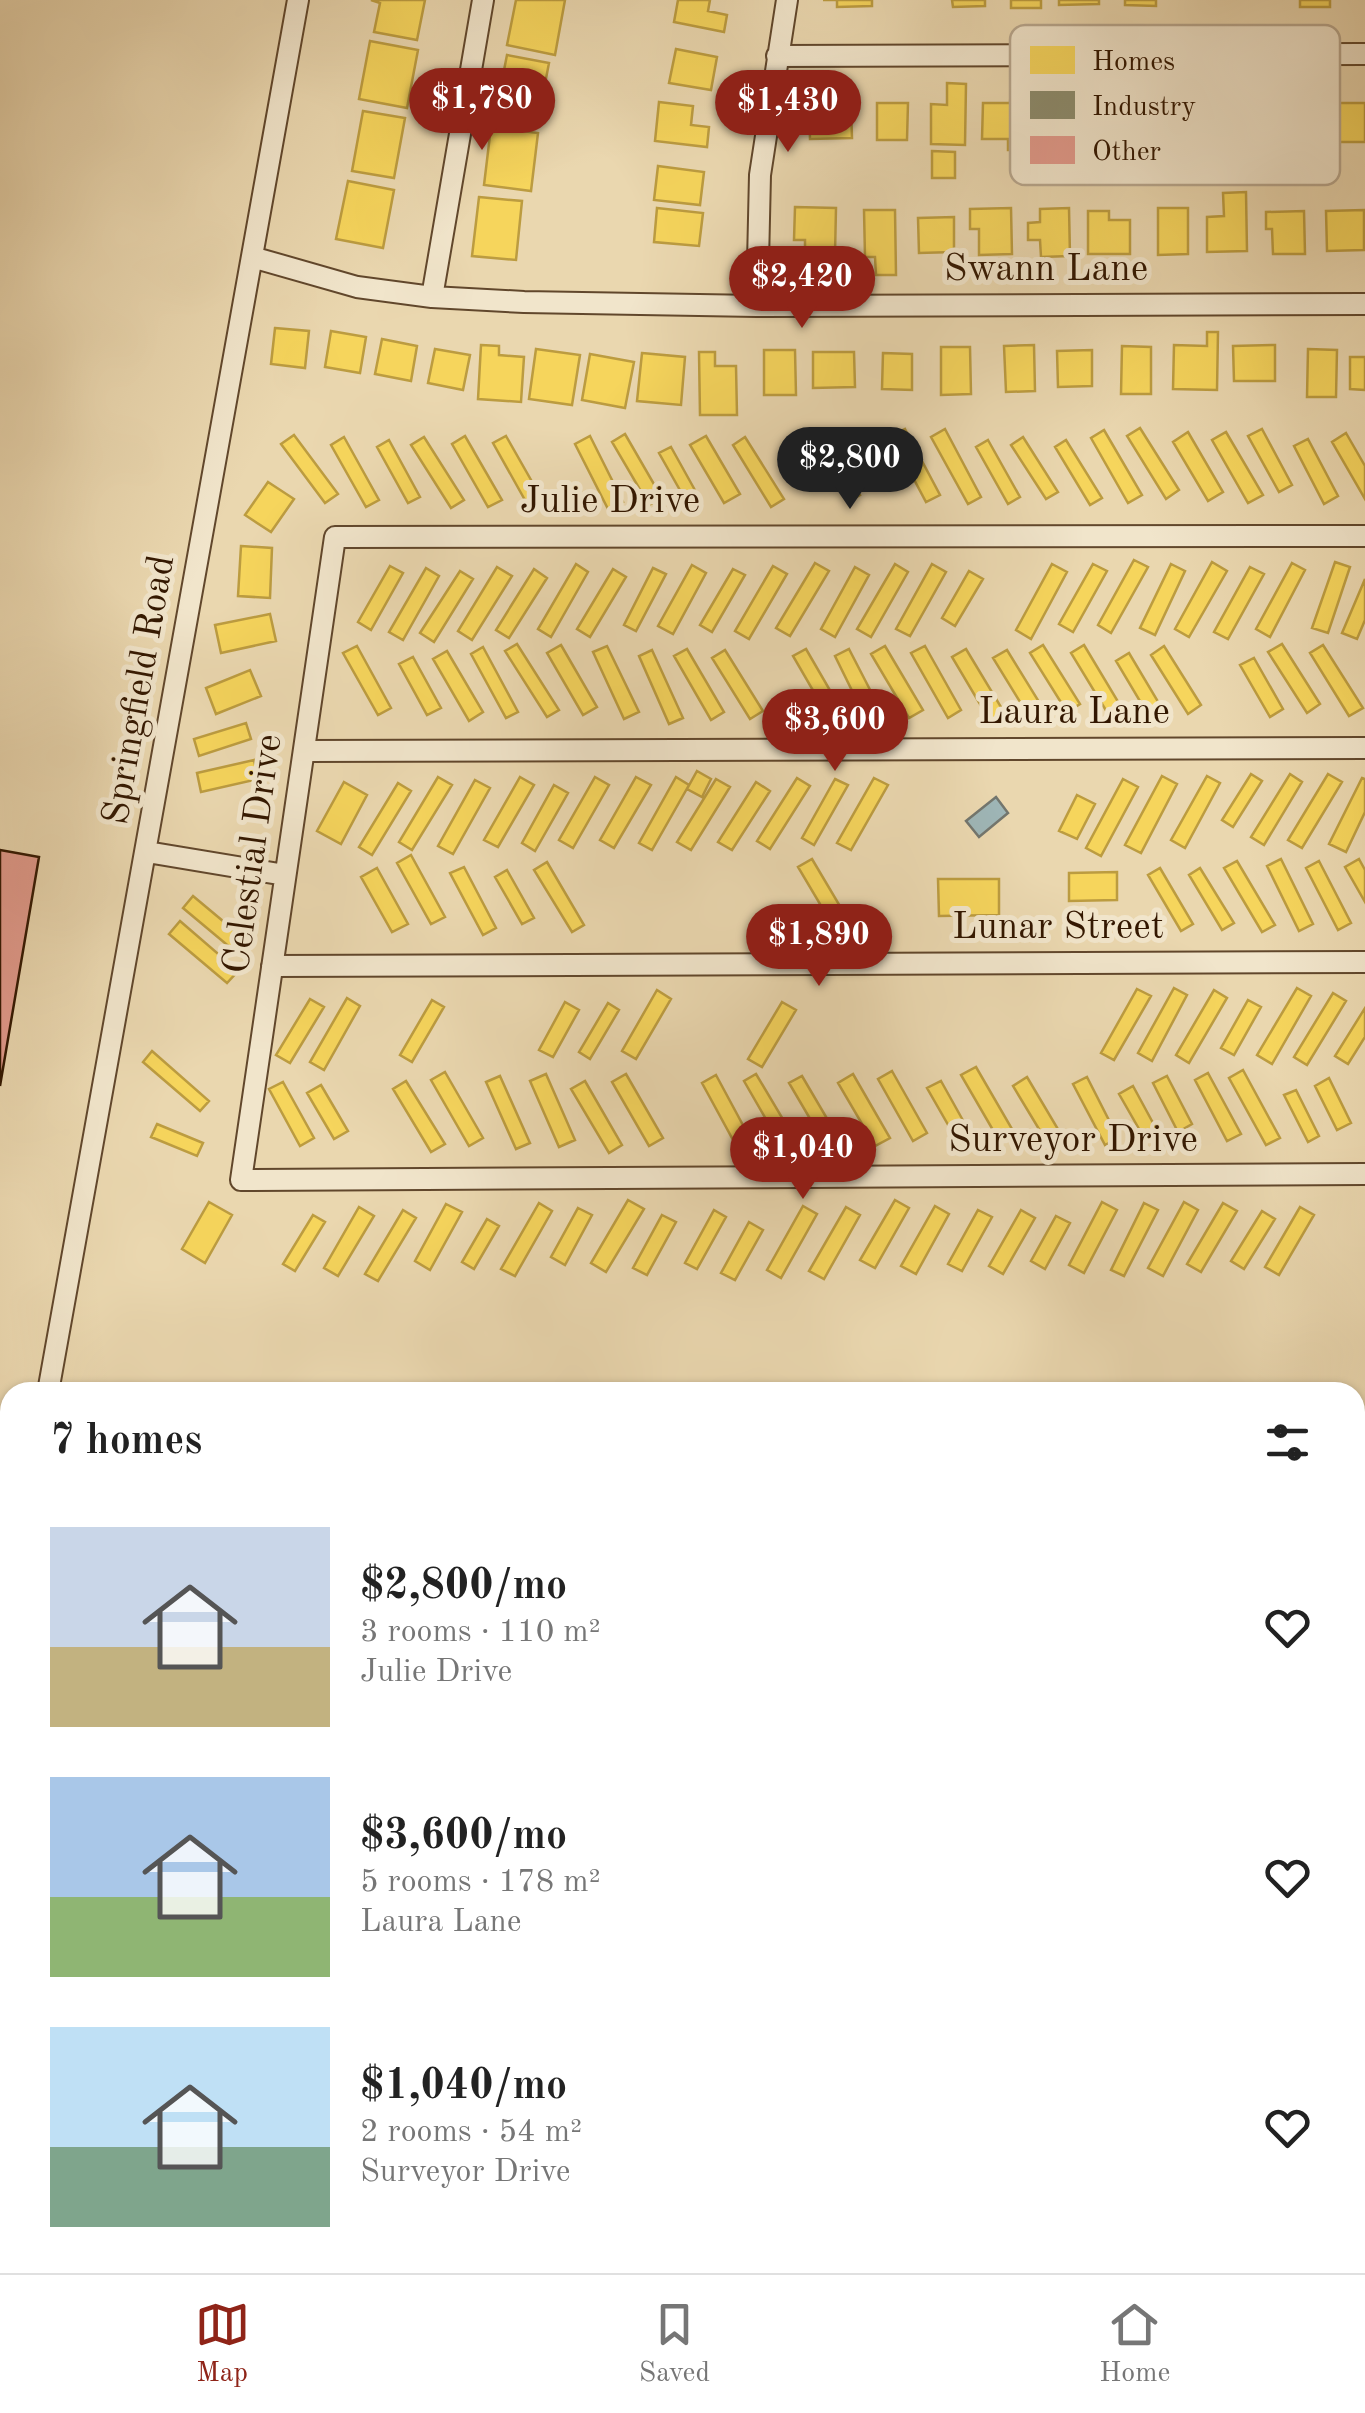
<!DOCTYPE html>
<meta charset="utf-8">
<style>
:root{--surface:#fff;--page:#f2f2f2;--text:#222;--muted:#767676;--line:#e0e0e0;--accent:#8f2418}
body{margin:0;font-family:"Old Standard TT",serif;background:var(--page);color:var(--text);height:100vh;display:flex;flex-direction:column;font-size:38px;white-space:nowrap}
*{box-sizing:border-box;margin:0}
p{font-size:32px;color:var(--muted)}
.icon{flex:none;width:55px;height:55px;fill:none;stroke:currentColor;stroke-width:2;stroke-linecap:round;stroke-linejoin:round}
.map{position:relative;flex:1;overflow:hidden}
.sheet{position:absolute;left:0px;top:1382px;width:1365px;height:892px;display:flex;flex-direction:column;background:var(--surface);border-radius:30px 30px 0 0;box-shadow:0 2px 8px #0004}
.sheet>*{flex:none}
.price{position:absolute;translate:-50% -85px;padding:0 22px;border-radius:35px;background:var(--accent);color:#fff;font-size:32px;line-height:65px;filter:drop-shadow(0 2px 5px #0008)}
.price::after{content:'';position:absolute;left:50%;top:60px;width:30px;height:22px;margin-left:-15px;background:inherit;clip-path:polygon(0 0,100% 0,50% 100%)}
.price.selected{background:#222;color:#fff}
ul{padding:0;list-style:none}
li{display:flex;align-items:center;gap:30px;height:250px;padding:0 50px}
li span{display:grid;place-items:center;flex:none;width:280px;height:200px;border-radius:0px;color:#555}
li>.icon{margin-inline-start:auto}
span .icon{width:120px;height:120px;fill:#fffc;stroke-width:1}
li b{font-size:42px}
h2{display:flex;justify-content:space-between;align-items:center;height:120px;padding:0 50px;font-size:42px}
.dock{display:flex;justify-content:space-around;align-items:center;height:140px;border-top:2px solid var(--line);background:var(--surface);font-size:28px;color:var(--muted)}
.dock a{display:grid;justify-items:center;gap:5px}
.dock .selected{color:var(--accent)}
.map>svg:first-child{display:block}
</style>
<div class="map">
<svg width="1365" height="2273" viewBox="0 0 1365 2273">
<rect width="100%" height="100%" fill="#ead7af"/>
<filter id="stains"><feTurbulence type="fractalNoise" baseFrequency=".002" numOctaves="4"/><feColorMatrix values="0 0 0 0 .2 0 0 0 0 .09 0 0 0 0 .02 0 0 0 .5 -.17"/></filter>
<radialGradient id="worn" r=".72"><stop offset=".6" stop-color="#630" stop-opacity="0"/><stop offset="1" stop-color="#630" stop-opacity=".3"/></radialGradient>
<path fill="#9eb6b7" stroke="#73766e" stroke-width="2.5" d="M996,797L1008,813L979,837L966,821Z"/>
<path fill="#f6d55c" stroke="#bc9c40" stroke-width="2.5" d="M371,0H425L417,40L374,32L380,3Z
M516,0H565L555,55L507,45Z
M678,0H710L708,11L727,15L724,32L674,22Z
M823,0H872V6L837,7V0Z
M952,0H985V6L953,7Z
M1011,0H1041V8H1011Z
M1059,0H1099V4L1059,5Z
M1125,0H1156V6L1125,5Z
M1300,0H1330V7H1300Z
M370,41L418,50L407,108L359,99Z
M676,49L717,57L711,90L669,83Z
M507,55L549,63L537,125L495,116Z
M947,83L966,84L965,145L931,144V104L947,105Z
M1011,86H1026L1024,150H1008V139H982L983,103H1010Z
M659,102L693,106L691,125L709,127L707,147L655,141Z
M877,103H908L907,140H877Z
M1339,103H1365V142H1339Z
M851,104L852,138L810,139L809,105Z
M363,111L405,118L394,178L352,171Z
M491,127L538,133L531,191L484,185Z
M932,151L955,152V178H932Z
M658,166L704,172L700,205L654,200Z
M348,181L394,190L383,248L336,239Z
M1246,192L1247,251L1207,252V217L1224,216L1223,193Z
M479,197L522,201L516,260L472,256Z
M795,207L836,208L835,254L805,253V240H794Z
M657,208L703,213L699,246L654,242Z
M1011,208L1012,254L979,255V229H970V209Z
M1069,208L1070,256L1041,257L1040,240H1028V223L1040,222V209Z
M1158,208H1188V254L1158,255Z
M864,210H895L896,275H876L875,257H865Z
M1364,210V250L1327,251L1326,211Z
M1088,211H1109V220H1130V254H1088Z
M1304,211L1305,254H1273L1272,229H1266V212Z
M954,217V252L919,253L918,218Z
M275,328L309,331L305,368L271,364Z
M331,331L366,337L360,373L325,367Z
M1207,332H1218L1217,390L1173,389L1174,345L1207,346Z
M382,339L417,346L411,381L375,374Z
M481,345L499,346V355L524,357L521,402L478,399Z
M1034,345L1035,391L1006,392L1004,346Z
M1275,345V381H1234L1233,346Z
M1122,346L1151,347V394H1121Z
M941,347H970L971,394L941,395Z
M435,349L470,355L463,390L428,383Z
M536,349L580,355L572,405L529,399Z
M1308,349L1337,350L1336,397H1307Z
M764,350H795L796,395H764Z
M1092,350V386L1058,387L1057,351Z
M699,352H715V366H736L737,415H700Z
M813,352H854L855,387L813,388Z
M642,353L685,357L681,405L637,401Z
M883,353L912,354V390L882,389Z
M590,354L634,362L625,408L582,400Z
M1350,357H1365V390L1350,389Z
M1140,428L1179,490L1166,499L1127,436Z
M905,429L940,495L926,502L891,436Z
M945,429L981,497L968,504L931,437Z
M1262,429L1292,485L1279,492L1248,436Z
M1104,430L1142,495L1128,503L1091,438Z
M1188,432L1223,492L1208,501L1173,442Z
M1226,432L1263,495L1248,503L1212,440Z
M1346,433L1365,466V499L1332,442Z
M625,434L662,498L649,505L612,442Z
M294,435L338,494L325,503L281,444Z
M465,436L502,500L488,507L452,444Z
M506,436L543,501L530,509L493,443Z
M590,436L623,502L608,509L575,444Z
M706,436L740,494L724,503L690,445Z
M344,437L379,500L366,507L331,445Z
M424,437L464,500L451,508L411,445Z
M745,437L784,499L771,507L733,445Z
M1023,437L1058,492L1046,499L1011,445Z
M1308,439L1338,496L1324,504L1294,446Z
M389,440L420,497L408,503L377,447Z
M988,440L1020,497L1008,504L976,447Z
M1066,440L1102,498L1090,505L1055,447Z
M830,444L860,495L848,502L818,451Z
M671,447L696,492L685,499L659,453Z
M268,482L294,499L271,532L245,515Z
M241,546L272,548L270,598L238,596Z
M1134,560L1148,567L1111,633L1098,625Z
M1212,562L1227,571L1189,637L1175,629Z
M1335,562L1350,567L1328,633L1312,628Z
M815,563L829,571L790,636L776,628Z
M1292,563L1305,570L1270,637L1256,629Z
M576,564L588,572L551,637L538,629Z
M895,564L908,572L871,637L857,629Z
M932,564L946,572L910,636L896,629Z
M1052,564L1067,572L1031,639L1016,630Z
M1093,564L1107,571L1073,632L1059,624Z
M1171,564L1185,571L1155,635L1140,628Z
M692,565L706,573L673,634L658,626Z
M390,566L403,573L371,630L358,622Z
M773,566L787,574L749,639L735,631Z
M497,567L512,576L472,640L458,631Z
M855,567L869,575L835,637L821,629Z
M1250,567L1264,574L1228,639L1214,632Z
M426,568L439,576L403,640L389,632Z
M653,568L666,574L636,631L624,625Z
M534,569L547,578L509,638L496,630Z
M613,569L626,577L590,637L577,629Z
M733,569L745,575L712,632L700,625Z
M460,571L473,579L434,642L420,633Z
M969,571L983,579L955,626L942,618Z
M1365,579V620L1357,639L1342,633Z
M270,614L276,641L221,653L215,625Z
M517,644L559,710L547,717L505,651Z
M1282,644L1320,704L1307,713L1268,652Z
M561,645L597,707L583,715L547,653Z
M1043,645L1080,704L1067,712L1030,653Z
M1084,645L1123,710L1110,717L1071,653Z
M1323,645L1363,708L1349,716L1310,653Z
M357,646L391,708L378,715L343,653Z
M607,646L639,712L624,719L593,652Z
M885,646L923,710L909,718L871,654Z
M925,646L961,710L948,718L911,653Z
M1164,646L1201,705L1188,714L1151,655Z
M483,647L518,712L506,718L471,654Z
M687,649L724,712L711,720L674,656Z
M806,649L842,711L829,718L793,656Z
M849,649L882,713L867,721L835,656Z
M966,649L1004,712L990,721L952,657Z
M652,650L683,718L669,724L639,656Z
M725,650L763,711L750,719L712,658Z
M1007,650L1044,710L1030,718L993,658Z
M447,651L483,712L469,721L433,659Z
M1129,653L1163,710L1150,718L1116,661Z
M413,657L441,708L427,715L399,664Z
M1254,658L1283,709L1270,717L1240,665Z
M250,670L261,696L216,714L206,688Z
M246,723L251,739L199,756L194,739Z
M254,760L258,779L201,792L197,773Z
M697,771L711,779L702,797L687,789Z
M1251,774L1262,781L1233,827L1222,820Z
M1290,774L1302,782L1264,845L1251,837Z
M1328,774L1342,782L1302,848L1288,840Z
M1162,776L1177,784L1141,853L1125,845Z
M1207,776L1220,783L1185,848L1171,840Z
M438,777L452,785L412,850L399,842Z
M520,777L534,785L498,847L484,840Z
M595,777L609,785L573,848L559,840Z
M636,777L651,785L614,848L600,840Z
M676,777L689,785L652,850L639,843Z
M797,778L810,786L770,849L757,841Z
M874,778L888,785L851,850L837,843Z
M1362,778L1365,779V812L1346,852L1329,844Z
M716,779L730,787L691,850L677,842Z
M835,779L848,785L814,845L802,838Z
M1123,779L1138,787L1101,856L1086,848Z
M475,780L490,788L453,854L438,846Z
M344,782L367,795L341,844L317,831Z
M756,782L770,791L732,850L718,842Z
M398,783L411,791L372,855L359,847Z
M554,785L568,793L535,851L522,843Z
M1077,795L1095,804L1077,839L1059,831Z
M411,855L445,917L431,924L397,863Z
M812,859L850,923L836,931L798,867Z
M1281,859L1313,924L1299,931L1267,866Z
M1359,859L1365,870V902L1345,867Z
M1237,861L1275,925L1262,932L1224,868Z
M1319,861L1351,923L1338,930L1306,868Z
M547,862L584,925L572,932L534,870Z
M464,867L496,928L483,935L450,873Z
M377,868L408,924L392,932L361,877Z
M1160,868L1193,924L1181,931L1148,875Z
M1200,868L1234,923L1222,930L1189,875Z
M507,870L534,918L522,924L495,877Z
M1117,872V900L1069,901V873Z
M938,879H999V915L939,916Z
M193,896L248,942L238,954L183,908Z
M180,921L238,971L227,983L169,934Z
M1174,988L1187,995L1152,1061L1138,1053Z
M1297,988L1311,996L1272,1064L1257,1055Z
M1137,989L1151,996L1114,1060L1101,1053Z
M657,990L671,999L636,1059L622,1051Z
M1214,990L1227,998L1189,1063L1176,1055Z
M1333,993L1346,1001L1307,1065L1294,1057Z
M347,998L360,1006L324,1070L310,1062Z
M310,999L324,1007L290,1063L276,1055Z
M432,1000L444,1007L412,1062L400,1055Z
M1248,1000L1261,1007L1234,1055L1221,1048Z
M565,1002L579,1010L553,1057L539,1050Z
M782,1002L796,1010L762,1067L748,1059Z
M608,1003L619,1010L590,1059L579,1052Z
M1365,1008V1037L1348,1064L1335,1056Z
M152,1051L209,1101L200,1111L143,1062Z
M976,1067L1012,1129L997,1137L961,1075Z
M1243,1070L1280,1138L1266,1145L1229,1078Z
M892,1071L927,1133L913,1141L878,1079Z
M445,1072L483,1138L469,1146L431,1080Z
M1208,1073L1241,1134L1227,1141L1195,1080Z
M546,1074L575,1140L559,1147L530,1081Z
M626,1074L663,1138L649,1146L612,1082Z
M756,1074L787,1126L774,1133L744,1081Z
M853,1074L890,1138L875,1146L838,1083Z
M716,1075L752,1142L738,1149L702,1083Z
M500,1076L530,1143L516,1149L486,1082Z
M802,1076L832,1127L819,1134L789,1083Z
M1167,1076L1192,1124L1178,1132L1153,1083Z
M1027,1077L1065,1141L1051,1149L1013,1086Z
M1087,1077L1118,1138L1105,1145L1073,1084Z
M1329,1078L1351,1123L1337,1130L1315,1086Z
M406,1081L445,1144L431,1152L393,1089Z
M585,1081L622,1145L609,1153L571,1089Z
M941,1081L975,1142L962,1149L927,1088Z
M283,1082L314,1138L300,1146L269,1089Z
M321,1085L348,1131L334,1139L307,1093Z
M1133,1086L1159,1134L1146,1141L1119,1094Z
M1296,1090L1319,1136L1308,1142L1284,1095Z
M157,1124L203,1143L197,1156L151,1137Z
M628,1200L644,1209L606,1272L591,1263Z
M895,1200L909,1208L875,1268L860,1260Z
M209,1202L232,1215L205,1263L182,1249Z
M1102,1202L1117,1210L1084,1273L1069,1265Z
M1184,1202L1198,1210L1163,1276L1148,1268Z
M539,1203L552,1211L515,1276L501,1269Z
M1144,1203L1158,1210L1124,1276L1111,1270Z
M1223,1203L1237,1211L1201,1272L1187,1264Z
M446,1204L462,1212L430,1270L415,1261Z
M803,1206L817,1214L781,1278L767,1270Z
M935,1206L949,1214L916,1274L901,1266Z
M359,1207L374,1216L338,1276L324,1268Z
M846,1207L860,1215L824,1279L809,1271Z
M1300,1207L1314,1215L1279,1275L1265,1267Z
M578,1208L592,1215L565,1265L551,1257Z
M403,1210L416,1218L378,1281L365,1274Z
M714,1210L726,1217L697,1269L685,1263Z
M978,1210L992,1217L962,1271L948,1264Z
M1021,1210L1035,1218L1003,1274L989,1266Z
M1262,1211L1275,1219L1244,1269L1231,1261Z
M313,1215L325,1222L295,1271L283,1264Z
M662,1215L676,1222L647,1275L633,1268Z
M1056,1216L1070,1223L1045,1269L1031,1261Z
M487,1219L499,1226L474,1269L462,1262Z
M749,1222L763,1230L735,1280L721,1273Z"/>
<path fill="#8c8c6e" stroke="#71694d" stroke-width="2.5" d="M1355,1415H1365V1787H1355Z"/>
<path fill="#e29a8c" stroke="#331700" stroke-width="2.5" d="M0,850L39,857L0,1086Z
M0,2050H10V2173H0Z"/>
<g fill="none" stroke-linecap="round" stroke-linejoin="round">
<defs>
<path id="minor" d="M777,56L1365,54
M252,257L357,287L432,297L524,302L757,306L1365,304
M432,297L483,0
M757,306L760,175L787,0
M1365,536L335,537L241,1180L1365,1174
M304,751L1365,748
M147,852L285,875
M272,966L1365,962
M48,1392L298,0
M0,1662L10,1605
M1355,1990H1365
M0,1993H10"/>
</defs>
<use href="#minor" stroke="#61472c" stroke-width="24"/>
<use href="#minor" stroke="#f1e5cb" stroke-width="20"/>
</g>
<g text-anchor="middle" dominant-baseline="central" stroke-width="10" stroke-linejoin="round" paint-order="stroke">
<g font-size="38" fill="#331700" stroke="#f1e5cb">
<text x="1046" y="270">Swann Lane</text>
<text x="610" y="502">Julie Drive</text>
<text transform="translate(140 690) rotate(-80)">Springfield Road</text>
<text x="1074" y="713">Laura Lane</text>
<text transform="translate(254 854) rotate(-82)">Celestial Drive</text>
<text x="1058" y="928">Lunar Street</text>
<text x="1073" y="1141">Surveyor Drive</text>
</g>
</g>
<rect x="1010" y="25" width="330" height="160" rx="15" fill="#f1e5cb" stroke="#b8a78e" stroke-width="2.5"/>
<rect x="1030" y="46" width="45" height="28" fill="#f6d55c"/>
<rect x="1030" y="91" width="45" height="28" fill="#8c8c6e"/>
<rect x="1030" y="136" width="45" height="28" fill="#e29a8c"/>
<g font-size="28" fill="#331700">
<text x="1092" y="70">Homes</text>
<text x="1092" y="115">Industry</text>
<text x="1092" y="160">Other</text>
</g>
<rect width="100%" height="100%" filter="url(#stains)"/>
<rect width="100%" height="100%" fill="url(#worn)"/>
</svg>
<b class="price" style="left:482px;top:153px">$1,780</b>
<b class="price" style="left:788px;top:155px">$1,430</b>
<b class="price" style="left:802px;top:331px">$2,420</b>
<b class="price selected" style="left:850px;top:512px">$2,800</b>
<b class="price" style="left:835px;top:774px">$3,600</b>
<b class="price" style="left:819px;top:989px">$1,890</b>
<b class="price" style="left:803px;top:1202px">$1,040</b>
<section class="sheet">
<h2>7 homes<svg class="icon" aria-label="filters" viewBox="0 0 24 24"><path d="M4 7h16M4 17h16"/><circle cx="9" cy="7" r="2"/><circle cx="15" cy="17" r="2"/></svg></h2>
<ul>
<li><span style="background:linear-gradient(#c9d6e8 60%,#c2b280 0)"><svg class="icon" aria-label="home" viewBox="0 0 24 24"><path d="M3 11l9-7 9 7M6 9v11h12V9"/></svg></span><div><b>$2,800/mo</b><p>3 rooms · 110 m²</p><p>Julie Drive</p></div><svg class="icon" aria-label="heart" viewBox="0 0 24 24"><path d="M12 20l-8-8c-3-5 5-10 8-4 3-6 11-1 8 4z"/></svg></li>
<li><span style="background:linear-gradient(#a9c7e8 60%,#8fb573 0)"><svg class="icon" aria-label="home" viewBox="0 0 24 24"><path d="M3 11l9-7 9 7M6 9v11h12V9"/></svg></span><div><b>$3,600/mo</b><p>5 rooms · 178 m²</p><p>Laura Lane</p></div><svg class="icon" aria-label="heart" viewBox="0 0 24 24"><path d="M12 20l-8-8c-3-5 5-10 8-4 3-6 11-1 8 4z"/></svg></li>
<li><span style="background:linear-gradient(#bfe0f5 60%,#7fa58c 0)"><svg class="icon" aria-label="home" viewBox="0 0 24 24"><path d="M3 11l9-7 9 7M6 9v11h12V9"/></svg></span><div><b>$1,040/mo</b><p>2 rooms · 54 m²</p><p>Surveyor Drive</p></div><svg class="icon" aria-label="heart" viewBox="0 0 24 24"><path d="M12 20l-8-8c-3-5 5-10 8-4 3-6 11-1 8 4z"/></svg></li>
</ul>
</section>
</div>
<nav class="dock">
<a class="selected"><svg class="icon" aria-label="map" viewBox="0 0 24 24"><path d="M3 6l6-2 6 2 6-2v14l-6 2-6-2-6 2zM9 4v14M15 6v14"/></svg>Map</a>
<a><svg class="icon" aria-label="saved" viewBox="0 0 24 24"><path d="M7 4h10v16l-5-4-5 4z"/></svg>Saved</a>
<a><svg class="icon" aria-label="home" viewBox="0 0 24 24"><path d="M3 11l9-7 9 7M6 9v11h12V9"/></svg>Home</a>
</nav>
